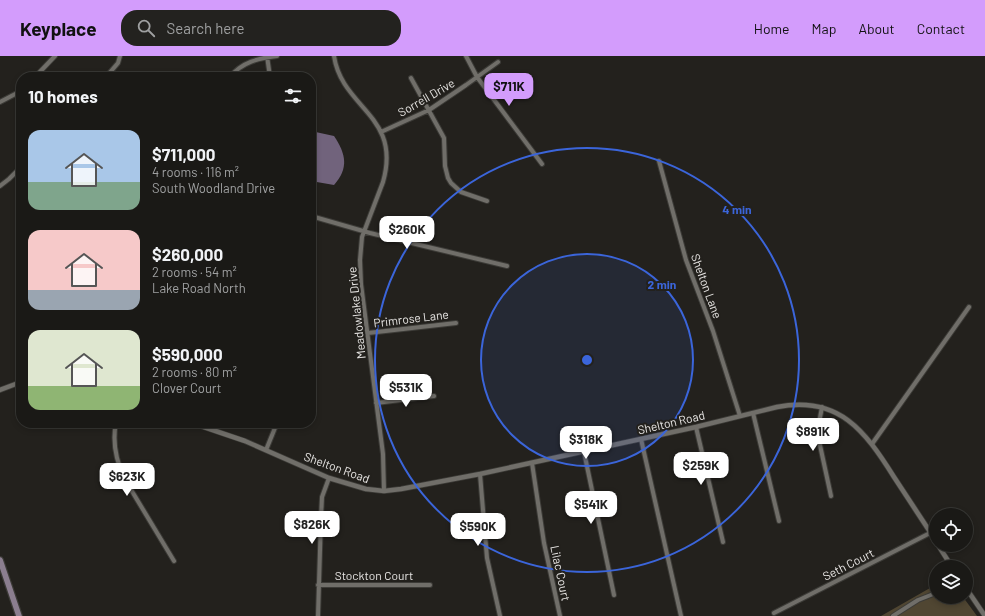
<!DOCTYPE html>
<meta charset="utf-8">
<style>
:root{--surface:#1a1916;--page:#23221f;--text:#f1f3f6;--muted:#9fa0a1;--line:#383835;--accent:#d39cfc}
body{margin:0;font-family:Barlow,sans-serif;background:var(--page);color:var(--text);height:100vh;display:flex;flex-direction:column;font-size:15px;white-space:nowrap}
*{box-sizing:border-box;margin:0}
p{font-size:13px;color:var(--muted)}
.icon{flex:none;width:22px;height:22px;fill:none;stroke:currentColor;stroke-width:2;stroke-linecap:round;stroke-linejoin:round}
.map{position:relative;flex:1;overflow:hidden}
.drawer{position:absolute;left:16px;top:16px;width:300px;height:356px;display:flex;flex-direction:column;background:var(--surface);border-radius:16px;box-shadow:0 2px 6px #0003,0 0 0 1px var(--line)}
.drawer>*{flex:none}
.fabs{position:absolute;left:929px;top:452px;display:grid;gap:8px}
.fabs a{display:grid;place-items:center;width:44px;height:44px;border-radius:50%;background:var(--surface);box-shadow:0 2px 6px #0003,0 0 0 1px var(--line);font-size:20px}
.price{position:absolute;translate:-50% -34px;padding:0 9px;border-radius:8px;background:#fff;color:#222;font-size:13px;line-height:26px;filter:drop-shadow(0 1px 2px #0008)}
.price::after{content:'';position:absolute;left:50%;top:24px;width:12px;height:9px;margin-left:-6px;background:inherit;clip-path:polygon(0 0,100% 0,50% 100%)}
.price.current{background:var(--accent);color:#111}
ul{padding:0;list-style:none}
li{display:flex;align-items:center;gap:12px;height:100px;padding:0 12px}
li span{display:grid;place-items:center;flex:none;width:112px;height:80px;border-radius:12px;color:#555}
li>.icon{margin-inline-start:auto}
span .icon{width:48px;height:48px;fill:#fffc;stroke-width:1}
li b{font-size:17px}
h2{display:flex;justify-content:space-between;align-items:center;height:48px;padding:0 12px;font-size:17px}
header{display:flex;align-items:center;gap:24px;box-sizing:border-box;height:56px;padding:0 20px;background:var(--accent);color:#111}
header strong{font-size:19px}
nav{display:flex;gap:22px;margin-inline-start:auto;font-size:14px}
.search{width:280px;height:36px;background:var(--page);display:flex;align-items:center;gap:10px;box-sizing:border-box;padding:0 14px;border-radius:16px;color:var(--muted);font-size:15px}
.map>svg:first-child{display:block}
</style>
<header>
<strong>Keyplace</strong>
<div class="search"><svg class="icon" aria-label="search" viewBox="0 0 24 24"><circle cx="10" cy="10" r="6"/><path d="M15 15l6 6"/></svg>Search here</div>
<nav><a>Home</a><a>Map</a><a>About</a><a>Contact</a></nav>
</header>
<div class="map">
<svg width="985" height="560" viewBox="0 0 985 560">
<rect width="100%" height="100%" fill="#23211d"/>
<path fill="#504632" d="M930,532L936,533V541H963L977,560H881Z"/>
<path fill="#71637c" d="M311,75L334,80C346,98 349,112 334,129L311,125Z"/>
<g fill="none" stroke-linecap="round" stroke-linejoin="round">
<defs>
<path id="minor" d="M267,0L270,21
M334,0C342,53 402,59 383,126L362,181L360,204L361,228L383,398L384,435
M466,0L477,21L542,108
M35,21L55,0
M106,21L118,7L120,0
M230,21C242,6 259,2 277,0
M411,22L444,82L445,110L448,122L451,127L461,136L487,145
M0,46L21,35
M381,76L429,54L466,29L498,6
M659,105L686,204L713,275L740,360
M0,130L9,123L21,111
M311,160L370,177L507,210
M368,277L456,267
M376,347L434,340
M822,351L819,367L818,380L831,440
M753,357L779,465
M116,367C112,386 116,404 124,422L174,505
M696,371L723,486
M641,383L681,560
M872,388L969,251
M266,394L277,367
M584,396L614,539
M532,407L544,487L560,560
M480,418L487,502L500,560
M318,529H430
M774,557L930,477
M318,560L321,462L322,441L329,422
M893,560L918,544L936,537"/>
<path id="tertiary" d="M0,334L21,326
M192,367L245,385L329,422L366,433L384,435L401,433L480,418L696,371L777,351C839,339 865,375 894,421C908,442 922,464 936,485
M938,489L952,511
M966,532L985,560"/>
<path id="secondary" d="M0,504L19,560"/>
</defs>
<use href="#minor" stroke="#3c3b37" stroke-width="6"/>
<use href="#tertiary" stroke="#3c3b37" stroke-width="6"/>
<use href="#secondary" stroke="#3c3b37" stroke-width="8"/>
<use href="#minor" stroke="#706e69" stroke-width="4"/>
<use href="#tertiary" stroke="#706e69" stroke-width="4.5"/>
<use href="#secondary" stroke="#8b7e8f" stroke-width="5.5"/>
</g>
<circle cx="587" cy="304" r="106" fill="#3b65da" fill-opacity=".12"/>
<g fill="none" stroke="#3b65da" stroke-width="2">
<circle cx="587" cy="304" r="106"/>
<circle cx="587" cy="304" r="212"/>
</g>
<g text-anchor="middle" dominant-baseline="central" stroke-width="4" stroke-linejoin="round" paint-order="stroke">
<g font-size="12" fill="#e7e5e3" stroke="#23211d">
<text transform="translate(426 41) rotate(-30)">Sorrell Drive</text>
<text transform="translate(707 230) rotate(70)">Shelton Lane</text>
<text transform="translate(356 257) rotate(-96)">Meadowlake Drive</text>
<text transform="translate(411 262) rotate(-7)">Primrose Lane</text>
<text transform="translate(671 366) rotate(-13)">Shelton Road</text>
<text transform="translate(337 411) rotate(20)">Shelton Road</text>
<text transform="translate(848 508) rotate(-27)">Seth Court</text>
<text transform="translate(561 517) rotate(78)">Lilac Court</text>
<text x="374" y="519">Stockton Court</text>
</g>
</g>
<circle cx="587" cy="304" r="6" fill="#3b65da" stroke="#23211d" stroke-width="2"/>
<g font-size="12" text-anchor="middle" font-weight="bold" fill="#3b65da" stroke="#23211d" stroke-width="4" stroke-linejoin="round" paint-order="stroke">
<text x="737" y="158">4 min</text>
<text x="662" y="233">2 min</text>
</g>
</svg>
<div class="fabs">
<a><svg class="icon" aria-label="locate" viewBox="0 0 24 24"><circle cx="12" cy="12" r="6"/><path d="M12 2v4M12 18v4M2 12h4M18 12h4"/></svg></a>
<a><svg class="icon" aria-label="layers" viewBox="0 0 24 24"><path d="M12 4l9 5-9 5-9-5zM3 14l9 5 9-5"/></svg></a>
</div>
<b class="price current" style="left:509px;top:51px">$711K</b>
<b class="price" style="left:407px;top:194px">$260K</b>
<b class="price" style="left:406px;top:352px">$531K</b>
<b class="price" style="left:813px;top:396px">$891K</b>
<b class="price" style="left:586px;top:404px">$318K</b>
<b class="price" style="left:701px;top:430px">$259K</b>
<b class="price" style="left:127px;top:441px">$623K</b>
<b class="price" style="left:591px;top:469px">$541K</b>
<b class="price" style="left:312px;top:489px">$826K</b>
<b class="price" style="left:478px;top:491px">$590K</b>
<section class="drawer">
<h2>10 homes<svg class="icon" aria-label="filters" viewBox="0 0 24 24"><path d="M4 7h16M4 17h16"/><circle cx="9" cy="7" r="2"/><circle cx="15" cy="17" r="2"/></svg></h2>
<ul>
<li><span style="background:linear-gradient(#a9c7e8 65%,#7fa58c 0)"><svg class="icon" aria-label="home" viewBox="0 0 24 24"><path d="M3 11l9-7 9 7M6 9v11h12V9"/></svg></span><div><b>$711,000</b><p>4 rooms · 116 m²</p><p>South Woodland Drive</p></div></li>
<li><span style="background:linear-gradient(#f6c9c9 75%,#9aa5b1 0)"><svg class="icon" aria-label="home" viewBox="0 0 24 24"><path d="M3 11l9-7 9 7M6 9v11h12V9"/></svg></span><div><b>$260,000</b><p>2 rooms · 54 m²</p><p>Lake Road North</p></div></li>
<li><span style="background:linear-gradient(#dfe7d0 70%,#8fb573 0)"><svg class="icon" aria-label="home" viewBox="0 0 24 24"><path d="M3 11l9-7 9 7M6 9v11h12V9"/></svg></span><div><b>$590,000</b><p>2 rooms · 80 m²</p><p>Clover Court</p></div></li>
</ul>
</section>
</div>
